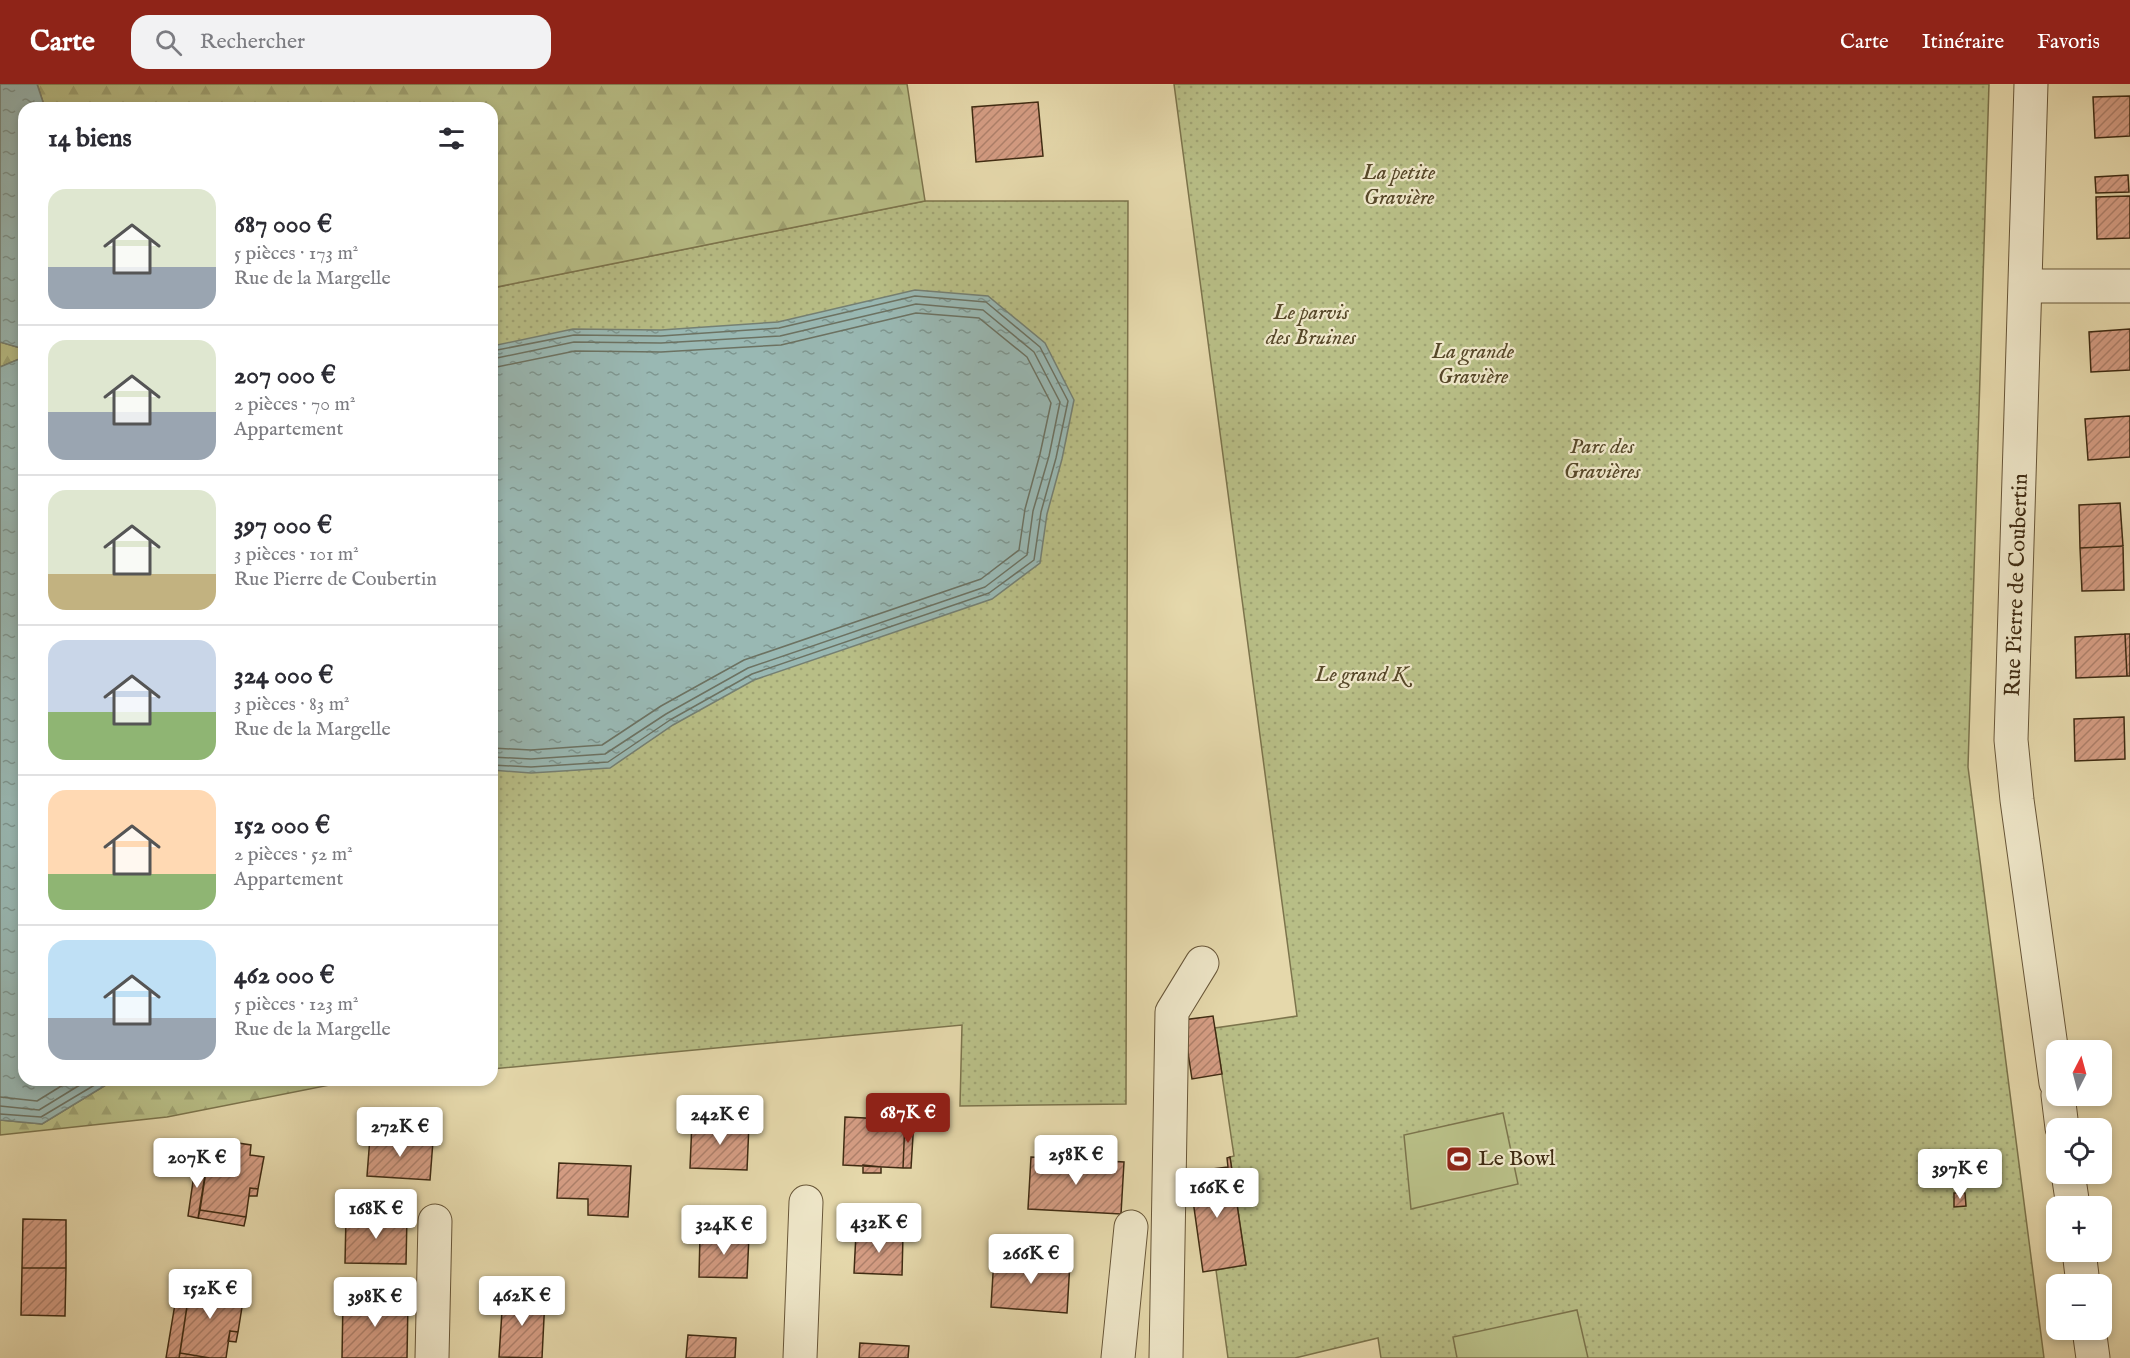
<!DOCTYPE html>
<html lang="fr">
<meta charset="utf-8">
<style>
:root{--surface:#fff;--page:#f2f2f3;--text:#2b2b33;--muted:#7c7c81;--line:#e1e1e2;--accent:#8f2418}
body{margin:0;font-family:"IM FELL English",serif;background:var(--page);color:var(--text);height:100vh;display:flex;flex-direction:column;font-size:22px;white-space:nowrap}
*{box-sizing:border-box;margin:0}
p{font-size:20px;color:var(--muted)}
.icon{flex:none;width:33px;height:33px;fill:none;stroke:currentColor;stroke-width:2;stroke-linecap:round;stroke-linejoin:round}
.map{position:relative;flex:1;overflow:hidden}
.panel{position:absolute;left:18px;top:18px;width:480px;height:984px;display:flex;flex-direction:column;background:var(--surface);border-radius:18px;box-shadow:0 3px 9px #0003}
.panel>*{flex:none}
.needle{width:39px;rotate:6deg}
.tools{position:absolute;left:2046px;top:956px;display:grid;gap:12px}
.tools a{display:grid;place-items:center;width:66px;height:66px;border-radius:12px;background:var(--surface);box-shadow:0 3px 9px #0003;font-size:30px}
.price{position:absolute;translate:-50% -51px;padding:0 14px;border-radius:6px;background:#fff;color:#222;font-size:20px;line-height:39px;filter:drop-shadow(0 2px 3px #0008)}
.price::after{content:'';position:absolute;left:50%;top:36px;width:18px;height:14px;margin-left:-9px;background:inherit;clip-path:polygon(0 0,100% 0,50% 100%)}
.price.selected{background:var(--accent);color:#fff}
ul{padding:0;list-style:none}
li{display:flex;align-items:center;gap:18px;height:150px;padding:0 30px}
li+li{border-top:2px solid var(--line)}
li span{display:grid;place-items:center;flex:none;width:168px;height:120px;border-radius:18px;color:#555}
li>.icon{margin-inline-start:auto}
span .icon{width:72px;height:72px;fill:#fffc;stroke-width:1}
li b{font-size:26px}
h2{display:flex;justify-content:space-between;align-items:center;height:72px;padding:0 30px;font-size:26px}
header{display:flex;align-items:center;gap:36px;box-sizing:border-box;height:84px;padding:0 30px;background:var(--accent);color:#fff}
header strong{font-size:28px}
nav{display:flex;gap:33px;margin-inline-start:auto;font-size:21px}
.search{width:420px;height:54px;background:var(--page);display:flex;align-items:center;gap:15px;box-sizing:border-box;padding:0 21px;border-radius:18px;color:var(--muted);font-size:22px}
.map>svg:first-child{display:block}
</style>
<header>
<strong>Carte</strong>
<div class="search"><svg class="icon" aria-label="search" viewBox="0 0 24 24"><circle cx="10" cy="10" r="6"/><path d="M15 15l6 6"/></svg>Rechercher</div>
<nav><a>Carte</a><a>Itinéraire</a><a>Favoris</a></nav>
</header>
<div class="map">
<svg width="2130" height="1274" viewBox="0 0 2130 1274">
<defs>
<pattern id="grass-dots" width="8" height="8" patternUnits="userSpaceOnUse" patternTransform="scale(1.5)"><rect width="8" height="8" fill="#b8be86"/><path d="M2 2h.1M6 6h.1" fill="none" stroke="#9fa373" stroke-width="1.8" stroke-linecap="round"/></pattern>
<pattern id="forest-firs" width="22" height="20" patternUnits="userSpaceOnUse" patternTransform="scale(1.5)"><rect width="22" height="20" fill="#b8be86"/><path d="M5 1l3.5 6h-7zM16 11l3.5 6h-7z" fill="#9fa373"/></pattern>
<pattern id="water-ripples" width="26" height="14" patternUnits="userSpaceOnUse" patternTransform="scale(1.5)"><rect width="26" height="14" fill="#99b8b3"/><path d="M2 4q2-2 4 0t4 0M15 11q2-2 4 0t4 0" fill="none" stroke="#7e9690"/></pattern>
<pattern id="building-hatch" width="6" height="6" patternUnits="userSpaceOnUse" patternTransform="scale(1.5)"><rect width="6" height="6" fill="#d59d84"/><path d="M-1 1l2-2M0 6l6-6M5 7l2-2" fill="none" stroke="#ae806b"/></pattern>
</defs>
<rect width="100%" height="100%" fill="#e5d8ab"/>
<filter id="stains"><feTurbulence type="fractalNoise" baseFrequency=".00333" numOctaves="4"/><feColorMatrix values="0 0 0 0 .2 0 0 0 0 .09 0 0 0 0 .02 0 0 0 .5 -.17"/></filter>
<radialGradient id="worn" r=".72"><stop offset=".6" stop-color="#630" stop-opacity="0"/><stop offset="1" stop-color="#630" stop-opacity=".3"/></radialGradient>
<path fill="url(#grass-dots)" stroke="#7c744c" stroke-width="1.5" d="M1174,0H1989L1968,683L2044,1274H1381L1378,1254L1295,1274H1228L1216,1186L1246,1181L1230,1073L1234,1072L1215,944L1297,932Z
M925,117H1128L1126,1020L960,1022L962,941L492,985V204Z"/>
<path fill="url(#forest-firs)" stroke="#7c744c" stroke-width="1.5" d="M37,0H907L925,117L492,204V24H45Z
M0,258L24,265V273L0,283Z
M114,996H334L335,1000L167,1033L0,1051V1036L42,1040Z"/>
<path fill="#b8be86" stroke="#7c744c" stroke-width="1.5" d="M1503,1029L1518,1100L1411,1125L1404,1051Z
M1577,1226L1588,1274H1457L1453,1253Z"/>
<path fill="url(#water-ripples)" stroke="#758073" stroke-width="1.5" d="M0,0H37L45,24H24V265L0,258Z
M915,206L988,212L1045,259L1074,316L1062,375L1047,430L1040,479L992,515L754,596L673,641L610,684L531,689L492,686V262L573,245L661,246L778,238Z
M24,273V996H114L42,1040L0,1036V283Z"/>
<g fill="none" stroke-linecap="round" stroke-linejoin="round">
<path stroke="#6c7262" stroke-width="1.5" d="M492,267L574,251L661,252L779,244L915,212L986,218L1040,263L1068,317L1056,374L1041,428L1034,476L989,509L752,590L670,636L608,678L531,683L492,681
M492,275L574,258L661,259L780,252L916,220L983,226L1034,268L1060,318L1049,372L1033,427L1027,471L985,503L748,584L666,630L605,670L531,675L492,673
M492,284L575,267L661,268L781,261L916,229L979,234L1027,273L1051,319L1040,370L1025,425L1019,466L981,495L744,576L661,622L602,661L531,666L492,664
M0,1013L37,1017L71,996
M0,1022L39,1026L88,996
M0,1030L41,1033L103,996"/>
</g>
<path fill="url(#building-hatch)" stroke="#3f2b12" stroke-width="1.5" d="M2130,12V52L2095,54L2093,13Z
M1038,18L1043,72L976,78L972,23Z
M2128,91L2129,108L2096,109L2095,93Z
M2130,112V154L2097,155L2096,113Z
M2130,245V286L2091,288L2089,248Z
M2130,332V373L2088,376L2085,335Z
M2120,419L2123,462L2080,464L2079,421Z
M2123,462L2124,506L2082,507L2080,464Z
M2125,550H2130V592H2127Z
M2125,550L2127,592L2076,594L2075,553Z
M2124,633L2125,675L2075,677L2074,635Z
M1213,932L1222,990L1192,995L1183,936Z
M698,1020L743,1022L742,1040L697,1038Z
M845,1033L905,1036L903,1084L843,1081Z
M905,1036H914L911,1084H903Z
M692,1038L749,1040L747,1086L690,1084Z
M370,1053L433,1057L430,1096L367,1092Z
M211,1055L251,1061L250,1071L264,1073L258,1105L250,1104L246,1133L200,1126Z
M1031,1073L1124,1078L1121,1130L1028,1125Z
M1230,1073L1246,1181L1203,1188L1189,1088L1228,1083L1227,1074Z
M196,1077L207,1079L198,1134L188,1132Z
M559,1079L631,1082L628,1133L588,1131V1115L557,1114Z
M863,1081L881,1083V1089H863Z
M250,1104L258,1105L257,1112H249Z
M1954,1109H1965L1966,1122L1954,1123Z
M200,1126L246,1133L244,1142L198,1134Z
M346,1132H407L406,1180L345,1179Z
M23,1135L66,1136V1184H22Z
M856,1149L903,1151L902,1191L854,1189Z
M700,1151L749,1152L747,1194L699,1193Z
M994,1173L1070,1178L1067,1229L991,1223Z
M22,1184H66L65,1232L21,1231Z
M191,1196L230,1203L228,1215L243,1217L238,1248L230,1247L226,1274H210L180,1269Z
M503,1212L545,1214L542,1274L499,1273Z
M343,1214L408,1215L407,1274H342Z
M175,1220L187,1222L179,1274H166Z
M230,1247L238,1248L236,1258L228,1257Z
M688,1251L736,1254L735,1274H686Z
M860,1259L909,1262L908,1274H859Z
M180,1269L210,1274H179Z"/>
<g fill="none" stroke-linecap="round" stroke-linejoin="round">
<defs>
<path id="minor" d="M2031,0L2011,656L2017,716L2056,999
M2026,202H2130
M2058,1011L2062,1044
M2068,1089L2073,1122
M2079,1167L2083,1200
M2089,1245L2093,1274
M432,1274L435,1137
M800,1274L806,1118
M1118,1274L1131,1143
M1166,1274L1172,928L1202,879"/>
</defs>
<use href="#minor" stroke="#685638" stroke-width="35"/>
<use href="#minor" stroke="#eee6c8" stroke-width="33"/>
</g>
<defs>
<symbol id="stadium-square" viewBox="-11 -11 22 22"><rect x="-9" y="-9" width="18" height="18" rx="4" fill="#8f2418" stroke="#eee6c8"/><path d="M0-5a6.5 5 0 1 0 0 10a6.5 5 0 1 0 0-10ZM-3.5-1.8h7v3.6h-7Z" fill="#fff"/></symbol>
</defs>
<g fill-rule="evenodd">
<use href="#stadium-square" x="1444" y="1060" width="30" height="30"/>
</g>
<g text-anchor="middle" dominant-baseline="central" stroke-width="4.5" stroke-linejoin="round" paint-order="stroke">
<g font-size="22" font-style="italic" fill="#574829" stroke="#eee6c8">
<text x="1399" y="89">La petite<tspan x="1399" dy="25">Gravière</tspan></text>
<text x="1311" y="229">Le parvis<tspan x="1311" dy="25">des Bruines</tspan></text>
<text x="1473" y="268">La grande<tspan x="1473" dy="25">Gravière</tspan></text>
<text x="1602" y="363">Parc des<tspan x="1602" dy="25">Gravières</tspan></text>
<text x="1361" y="591">Le grand K</text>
</g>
<g font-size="22" fill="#3f2b12" stroke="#eee6c8">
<text transform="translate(2017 501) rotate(-88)">Rue Pierre de Coubertin</text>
</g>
<g font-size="22" fill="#3f2b12" stroke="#eee6c8" text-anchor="start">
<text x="1478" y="1075">Le Bowl</text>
</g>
</g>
<rect width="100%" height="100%" filter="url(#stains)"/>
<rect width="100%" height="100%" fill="url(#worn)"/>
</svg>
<div class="tools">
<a><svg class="needle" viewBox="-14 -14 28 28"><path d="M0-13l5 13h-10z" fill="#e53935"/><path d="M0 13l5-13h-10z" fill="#7c7c81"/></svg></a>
<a><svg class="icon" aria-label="locate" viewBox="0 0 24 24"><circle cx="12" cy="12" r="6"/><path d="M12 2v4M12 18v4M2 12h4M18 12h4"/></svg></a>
<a>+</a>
<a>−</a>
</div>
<b class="price selected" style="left:908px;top:1060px">687K €</b>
<b class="price" style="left:720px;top:1062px">242K €</b>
<b class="price" style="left:400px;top:1074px">272K €</b>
<b class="price" style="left:1076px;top:1102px">258K €</b>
<b class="price" style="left:197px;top:1105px">207K €</b>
<b class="price" style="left:1960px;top:1116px">397K €</b>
<b class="price" style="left:1217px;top:1135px">166K €</b>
<b class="price" style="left:376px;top:1156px">168K €</b>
<b class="price" style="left:879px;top:1170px">432K €</b>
<b class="price" style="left:724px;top:1172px">324K €</b>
<b class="price" style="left:1031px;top:1201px">266K €</b>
<b class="price" style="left:210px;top:1236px">152K €</b>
<b class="price" style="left:522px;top:1243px">462K €</b>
<b class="price" style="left:375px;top:1244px">398K €</b>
<section class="panel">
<h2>14 biens<svg class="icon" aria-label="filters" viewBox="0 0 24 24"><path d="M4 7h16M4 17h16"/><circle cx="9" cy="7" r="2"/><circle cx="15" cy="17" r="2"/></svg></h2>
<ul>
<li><span style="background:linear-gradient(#dfe7d0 65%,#9aa5b1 0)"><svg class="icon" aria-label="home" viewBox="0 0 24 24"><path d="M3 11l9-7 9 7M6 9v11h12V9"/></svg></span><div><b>687 000 €</b><p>5 pièces · 173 m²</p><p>Rue de la Margelle</p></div></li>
<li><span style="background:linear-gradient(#dfe7d0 60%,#9aa5b1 0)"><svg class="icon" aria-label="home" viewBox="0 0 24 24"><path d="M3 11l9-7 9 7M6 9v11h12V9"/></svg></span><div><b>207 000 €</b><p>2 pièces · 70 m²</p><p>Appartement</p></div></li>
<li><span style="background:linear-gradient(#dfe7d0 70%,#c2b280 0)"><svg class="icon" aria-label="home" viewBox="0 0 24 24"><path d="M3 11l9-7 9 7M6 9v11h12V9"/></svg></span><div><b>397 000 €</b><p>3 pièces · 101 m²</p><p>Rue Pierre de Coubertin</p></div></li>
<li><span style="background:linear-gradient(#c9d6e8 60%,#8fb573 0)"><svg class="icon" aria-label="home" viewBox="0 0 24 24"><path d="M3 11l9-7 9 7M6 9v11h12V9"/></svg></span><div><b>324 000 €</b><p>3 pièces · 83 m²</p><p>Rue de la Margelle</p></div></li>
<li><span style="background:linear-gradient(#ffd9b3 70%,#8fb573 0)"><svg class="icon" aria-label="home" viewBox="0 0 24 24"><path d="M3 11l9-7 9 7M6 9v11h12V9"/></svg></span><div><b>152 000 €</b><p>2 pièces · 52 m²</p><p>Appartement</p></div></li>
<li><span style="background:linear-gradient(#bfe0f5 65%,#9aa5b1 0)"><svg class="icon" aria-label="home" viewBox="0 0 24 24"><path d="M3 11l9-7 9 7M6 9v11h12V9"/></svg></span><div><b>462 000 €</b><p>5 pièces · 123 m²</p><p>Rue de la Margelle</p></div></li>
</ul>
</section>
</div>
